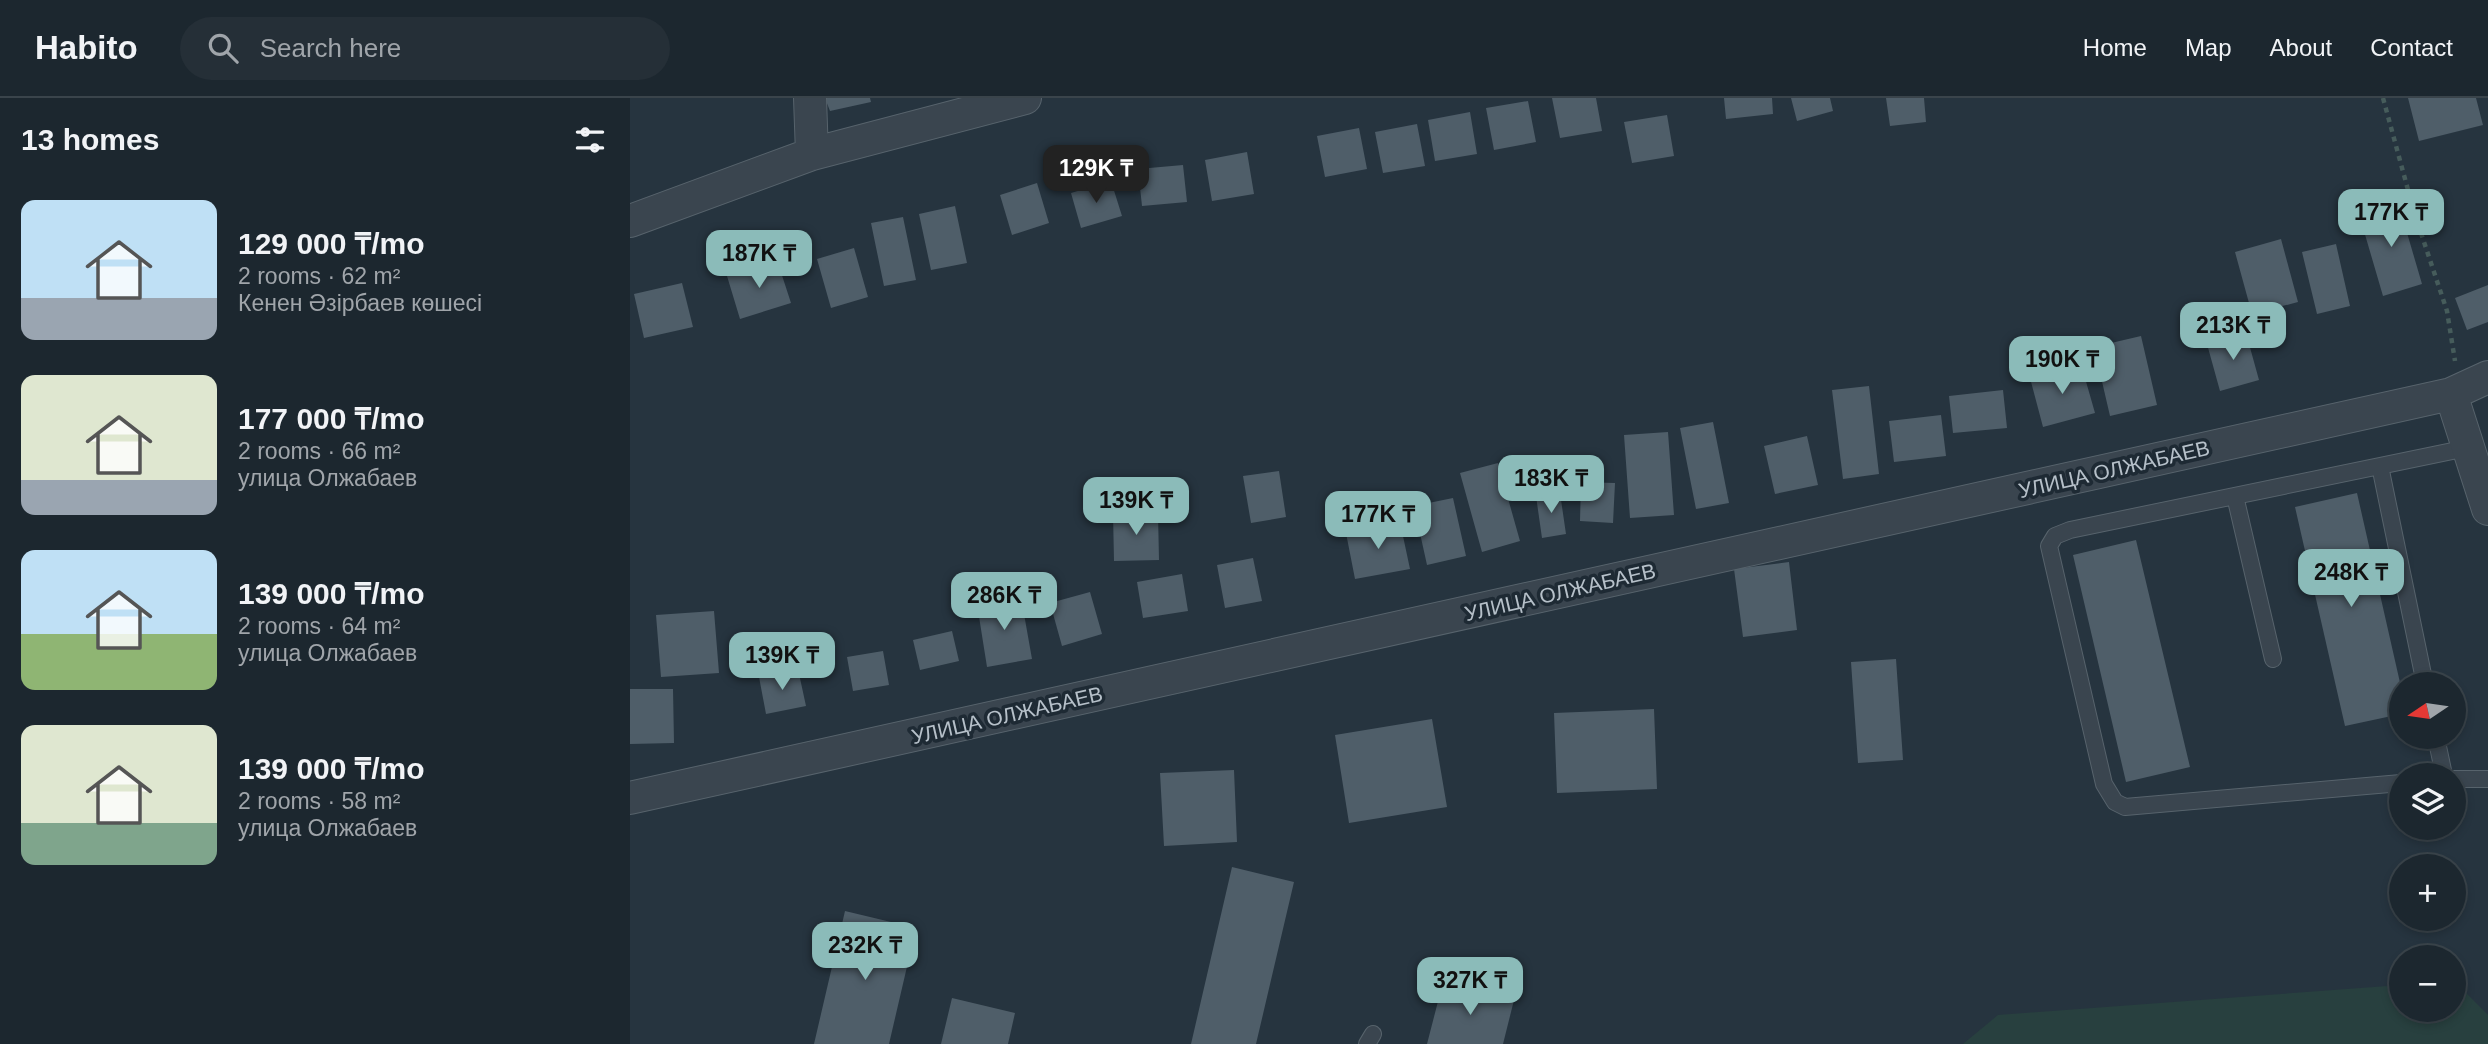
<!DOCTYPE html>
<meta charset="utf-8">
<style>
:root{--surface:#1c272f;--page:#252f37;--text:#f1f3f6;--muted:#a0a5aa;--line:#3a444b;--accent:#8bbbb9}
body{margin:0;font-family:Arial,sans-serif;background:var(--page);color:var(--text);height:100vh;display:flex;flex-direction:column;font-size:26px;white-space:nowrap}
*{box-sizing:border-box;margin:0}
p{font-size:23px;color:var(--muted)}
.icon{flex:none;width:38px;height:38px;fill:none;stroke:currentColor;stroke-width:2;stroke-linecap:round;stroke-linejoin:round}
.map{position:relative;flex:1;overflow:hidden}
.panel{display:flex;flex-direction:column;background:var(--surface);width:630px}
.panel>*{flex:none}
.needle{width:46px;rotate:257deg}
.buttons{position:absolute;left:1759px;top:574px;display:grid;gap:14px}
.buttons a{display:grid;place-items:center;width:77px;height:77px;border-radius:50%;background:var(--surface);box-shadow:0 4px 10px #0003,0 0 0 2px var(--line);font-size:35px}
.price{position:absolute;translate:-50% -60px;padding:0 16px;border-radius:14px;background:var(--accent);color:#111;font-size:23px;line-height:46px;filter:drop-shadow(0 2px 4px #0008)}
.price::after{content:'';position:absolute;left:50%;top:42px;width:21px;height:16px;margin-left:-10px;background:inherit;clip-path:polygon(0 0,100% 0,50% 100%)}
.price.selected{background:#222;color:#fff}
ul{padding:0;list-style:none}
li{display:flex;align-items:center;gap:21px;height:175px;padding:0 21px}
li span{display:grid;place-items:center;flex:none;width:196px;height:140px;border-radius:14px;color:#555}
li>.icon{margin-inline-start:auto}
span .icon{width:84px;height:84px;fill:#fffc;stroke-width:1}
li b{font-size:30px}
h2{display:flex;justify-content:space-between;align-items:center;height:84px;padding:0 21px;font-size:30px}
header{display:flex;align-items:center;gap:42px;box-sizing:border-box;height:98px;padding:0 35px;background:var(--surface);border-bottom:2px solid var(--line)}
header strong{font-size:33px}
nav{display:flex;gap:38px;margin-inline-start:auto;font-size:24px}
.search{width:490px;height:63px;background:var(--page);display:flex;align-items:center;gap:18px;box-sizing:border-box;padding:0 24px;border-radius:38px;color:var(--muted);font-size:26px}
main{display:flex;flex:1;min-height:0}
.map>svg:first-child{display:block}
</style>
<header>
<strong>Habito</strong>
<div class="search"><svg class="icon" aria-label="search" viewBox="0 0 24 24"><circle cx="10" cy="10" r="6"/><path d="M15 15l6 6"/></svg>Search here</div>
<nav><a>Home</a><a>Map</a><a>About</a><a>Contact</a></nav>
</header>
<main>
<section class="panel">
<h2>13 homes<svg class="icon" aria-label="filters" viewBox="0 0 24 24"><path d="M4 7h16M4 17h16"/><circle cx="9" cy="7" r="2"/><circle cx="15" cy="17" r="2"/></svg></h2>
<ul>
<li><span style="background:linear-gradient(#bfe0f5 70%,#9aa5b1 0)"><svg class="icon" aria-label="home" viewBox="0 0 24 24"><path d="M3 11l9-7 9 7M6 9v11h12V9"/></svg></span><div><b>129 000 ₸/mo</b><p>2 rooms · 62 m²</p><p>Кенен Әзірбаев көшесі</p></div></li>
<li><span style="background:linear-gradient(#dfe7d0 75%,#9aa5b1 0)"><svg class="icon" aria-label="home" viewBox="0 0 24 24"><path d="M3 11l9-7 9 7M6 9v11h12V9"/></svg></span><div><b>177 000 ₸/mo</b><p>2 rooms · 66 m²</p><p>улица Олжабаев</p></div></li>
<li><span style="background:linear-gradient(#bfe0f5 60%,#8fb573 0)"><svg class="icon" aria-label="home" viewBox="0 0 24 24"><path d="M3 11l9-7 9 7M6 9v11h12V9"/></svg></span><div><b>139 000 ₸/mo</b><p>2 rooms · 64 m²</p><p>улица Олжабаев</p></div></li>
<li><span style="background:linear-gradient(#dfe7d0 70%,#7fa58c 0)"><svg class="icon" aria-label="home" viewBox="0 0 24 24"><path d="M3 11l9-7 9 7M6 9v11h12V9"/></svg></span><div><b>139 000 ₸/mo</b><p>2 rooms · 58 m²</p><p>улица Олжабаев</p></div></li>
</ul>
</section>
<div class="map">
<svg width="1858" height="946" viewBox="0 0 1858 946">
<rect width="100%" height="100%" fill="#26343f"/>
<path fill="#28403f" d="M1824,883L1858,917V946H1333L1368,917L1771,887V912H1824Z"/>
<path fill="#4f5e69" d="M195,0H240L241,4L200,13Z
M922,0H966L972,33L930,40Z
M1094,0H1142L1143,16L1096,21Z
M1161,0H1200L1203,13L1167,23Z
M1256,0H1294L1296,24L1260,28Z
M1778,0H1846L1853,27L1789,43Z
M898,3L906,44L864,52L856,10Z
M840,14L847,56L805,63L798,22Z
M1037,17L1044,58L1002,65L994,24Z
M787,26L795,68L753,75L745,34Z
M729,30L737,71L695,79L687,38Z
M617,54L624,96L582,103L575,62Z
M553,67L557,104L512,108L508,71Z
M481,83L492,118L451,130L441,95Z
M407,85L419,125L382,137L370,97Z
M1768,104L1792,186L1753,198L1729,116Z
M325,108L337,165L301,172L289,116Z
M273,119L286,182L254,188L241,125Z
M1651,141L1668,204L1622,216L1605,154Z
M1706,146L1720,208L1687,216L1672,154Z
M224,150L238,199L201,210L187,161Z
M147,162L161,205L110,221L97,178Z
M52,185L63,229L14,240L4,196Z
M1858,187V224L1837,232L1825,200Z
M1616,235L1629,282L1590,293L1577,246Z
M1511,238L1527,307L1480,318L1464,249Z
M1451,266L1465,315L1413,329L1400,280Z
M1239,288L1249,376L1213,381L1202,292Z
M1373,292L1377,330L1323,335L1319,298Z
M1311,317L1316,358L1264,364L1259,323Z
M1083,324L1099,405L1066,411L1050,330Z
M1038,334L1044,417L1000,420L994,337Z
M1177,338L1188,387L1145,396L1134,348Z
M868,365L890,443L852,454L830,375Z
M649,373L656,419L621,425L613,378Z
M951,384L985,385L983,425L950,423Z
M930,395L936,436L912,440L906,398Z
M1727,395L1771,589V616L1715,628L1665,409Z
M823,400L836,458L797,467L784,408Z
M483,415H528L529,462L484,463Z
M770,424L780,471L725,481L716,435Z
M1506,442L1560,669L1496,684L1443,457Z
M623,460L632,503L595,510L587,467Z
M1159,464L1167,532L1113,539L1104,471Z
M552,476L558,513L513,520L507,484Z
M460,494L472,536L432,548L420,505Z
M391,499L402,561L357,569L347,506Z
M84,513L89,575L31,579L26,517Z
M322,533L329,563L290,572L283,542Z
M253,553L259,587L223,593L217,559Z
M1266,561L1273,662L1228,665L1221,564Z
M168,571L176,608L136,616L129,579Z
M0,591H43L44,645L0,646Z
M1024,611L1027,691L927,695L924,615Z
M802,621L817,709L719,725L705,637Z
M604,672L607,744L534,748L530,675Z
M602,769L664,784L626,946H561Z
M215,813L286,830L259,946H184Z
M813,884L884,902L873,946H797Z
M322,900L385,915L378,946H311Z"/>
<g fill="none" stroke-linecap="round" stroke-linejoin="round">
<defs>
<path id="service" d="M1750,368L1795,586
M1605,398L1643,561
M1806,639L1814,677
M1824,681H1858
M1771,685L1495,709L1485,704L1474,686L1419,448L1425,438L1440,432L1837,350
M737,946L743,936"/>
<path id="minor" d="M180,0L182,56
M0,123L182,56L395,0
M1821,296L1858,411
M0,700L1821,296L1858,279"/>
</defs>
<use href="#service" stroke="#57636c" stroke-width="18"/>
<use href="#minor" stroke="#57636c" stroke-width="34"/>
<path stroke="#465c5b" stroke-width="4.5" stroke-dasharray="5 5" stroke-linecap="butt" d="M1753,0L1784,114L1817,213L1825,263"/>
<use href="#service" stroke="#3a454f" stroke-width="16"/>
<use href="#minor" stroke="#3a454f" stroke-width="32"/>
</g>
<g text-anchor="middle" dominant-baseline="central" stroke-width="7" stroke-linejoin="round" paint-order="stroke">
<g font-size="21" fill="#b6c0c9" stroke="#1e2a34">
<text transform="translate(1484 371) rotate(-13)">УЛИЦА ОЛЖАБАЕВ</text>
<text transform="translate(930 494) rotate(-13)">УЛИЦА ОЛЖАБАЕВ</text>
<text transform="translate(377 617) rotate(-13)">УЛИЦА ОЛЖАБАЕВ</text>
</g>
</g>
</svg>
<div class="buttons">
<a><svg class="needle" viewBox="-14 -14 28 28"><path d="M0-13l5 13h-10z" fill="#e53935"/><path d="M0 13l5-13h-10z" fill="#a0a5aa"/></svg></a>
<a><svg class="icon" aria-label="layers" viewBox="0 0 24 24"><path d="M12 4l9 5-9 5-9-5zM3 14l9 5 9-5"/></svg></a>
<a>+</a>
<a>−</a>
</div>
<b class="price selected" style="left:466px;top:107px">129K ₸</b>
<b class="price" style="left:1761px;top:151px">177K ₸</b>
<b class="price" style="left:129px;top:192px">187K ₸</b>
<b class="price" style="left:1603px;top:264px">213K ₸</b>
<b class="price" style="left:1432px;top:298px">190K ₸</b>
<b class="price" style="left:921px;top:417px">183K ₸</b>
<b class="price" style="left:506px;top:439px">139K ₸</b>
<b class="price" style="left:748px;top:453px">177K ₸</b>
<b class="price" style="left:1721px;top:511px">248K ₸</b>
<b class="price" style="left:374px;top:534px">286K ₸</b>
<b class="price" style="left:152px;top:594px">139K ₸</b>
<b class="price" style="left:235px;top:884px">232K ₸</b>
<b class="price" style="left:840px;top:919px">327K ₸</b>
</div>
</main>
